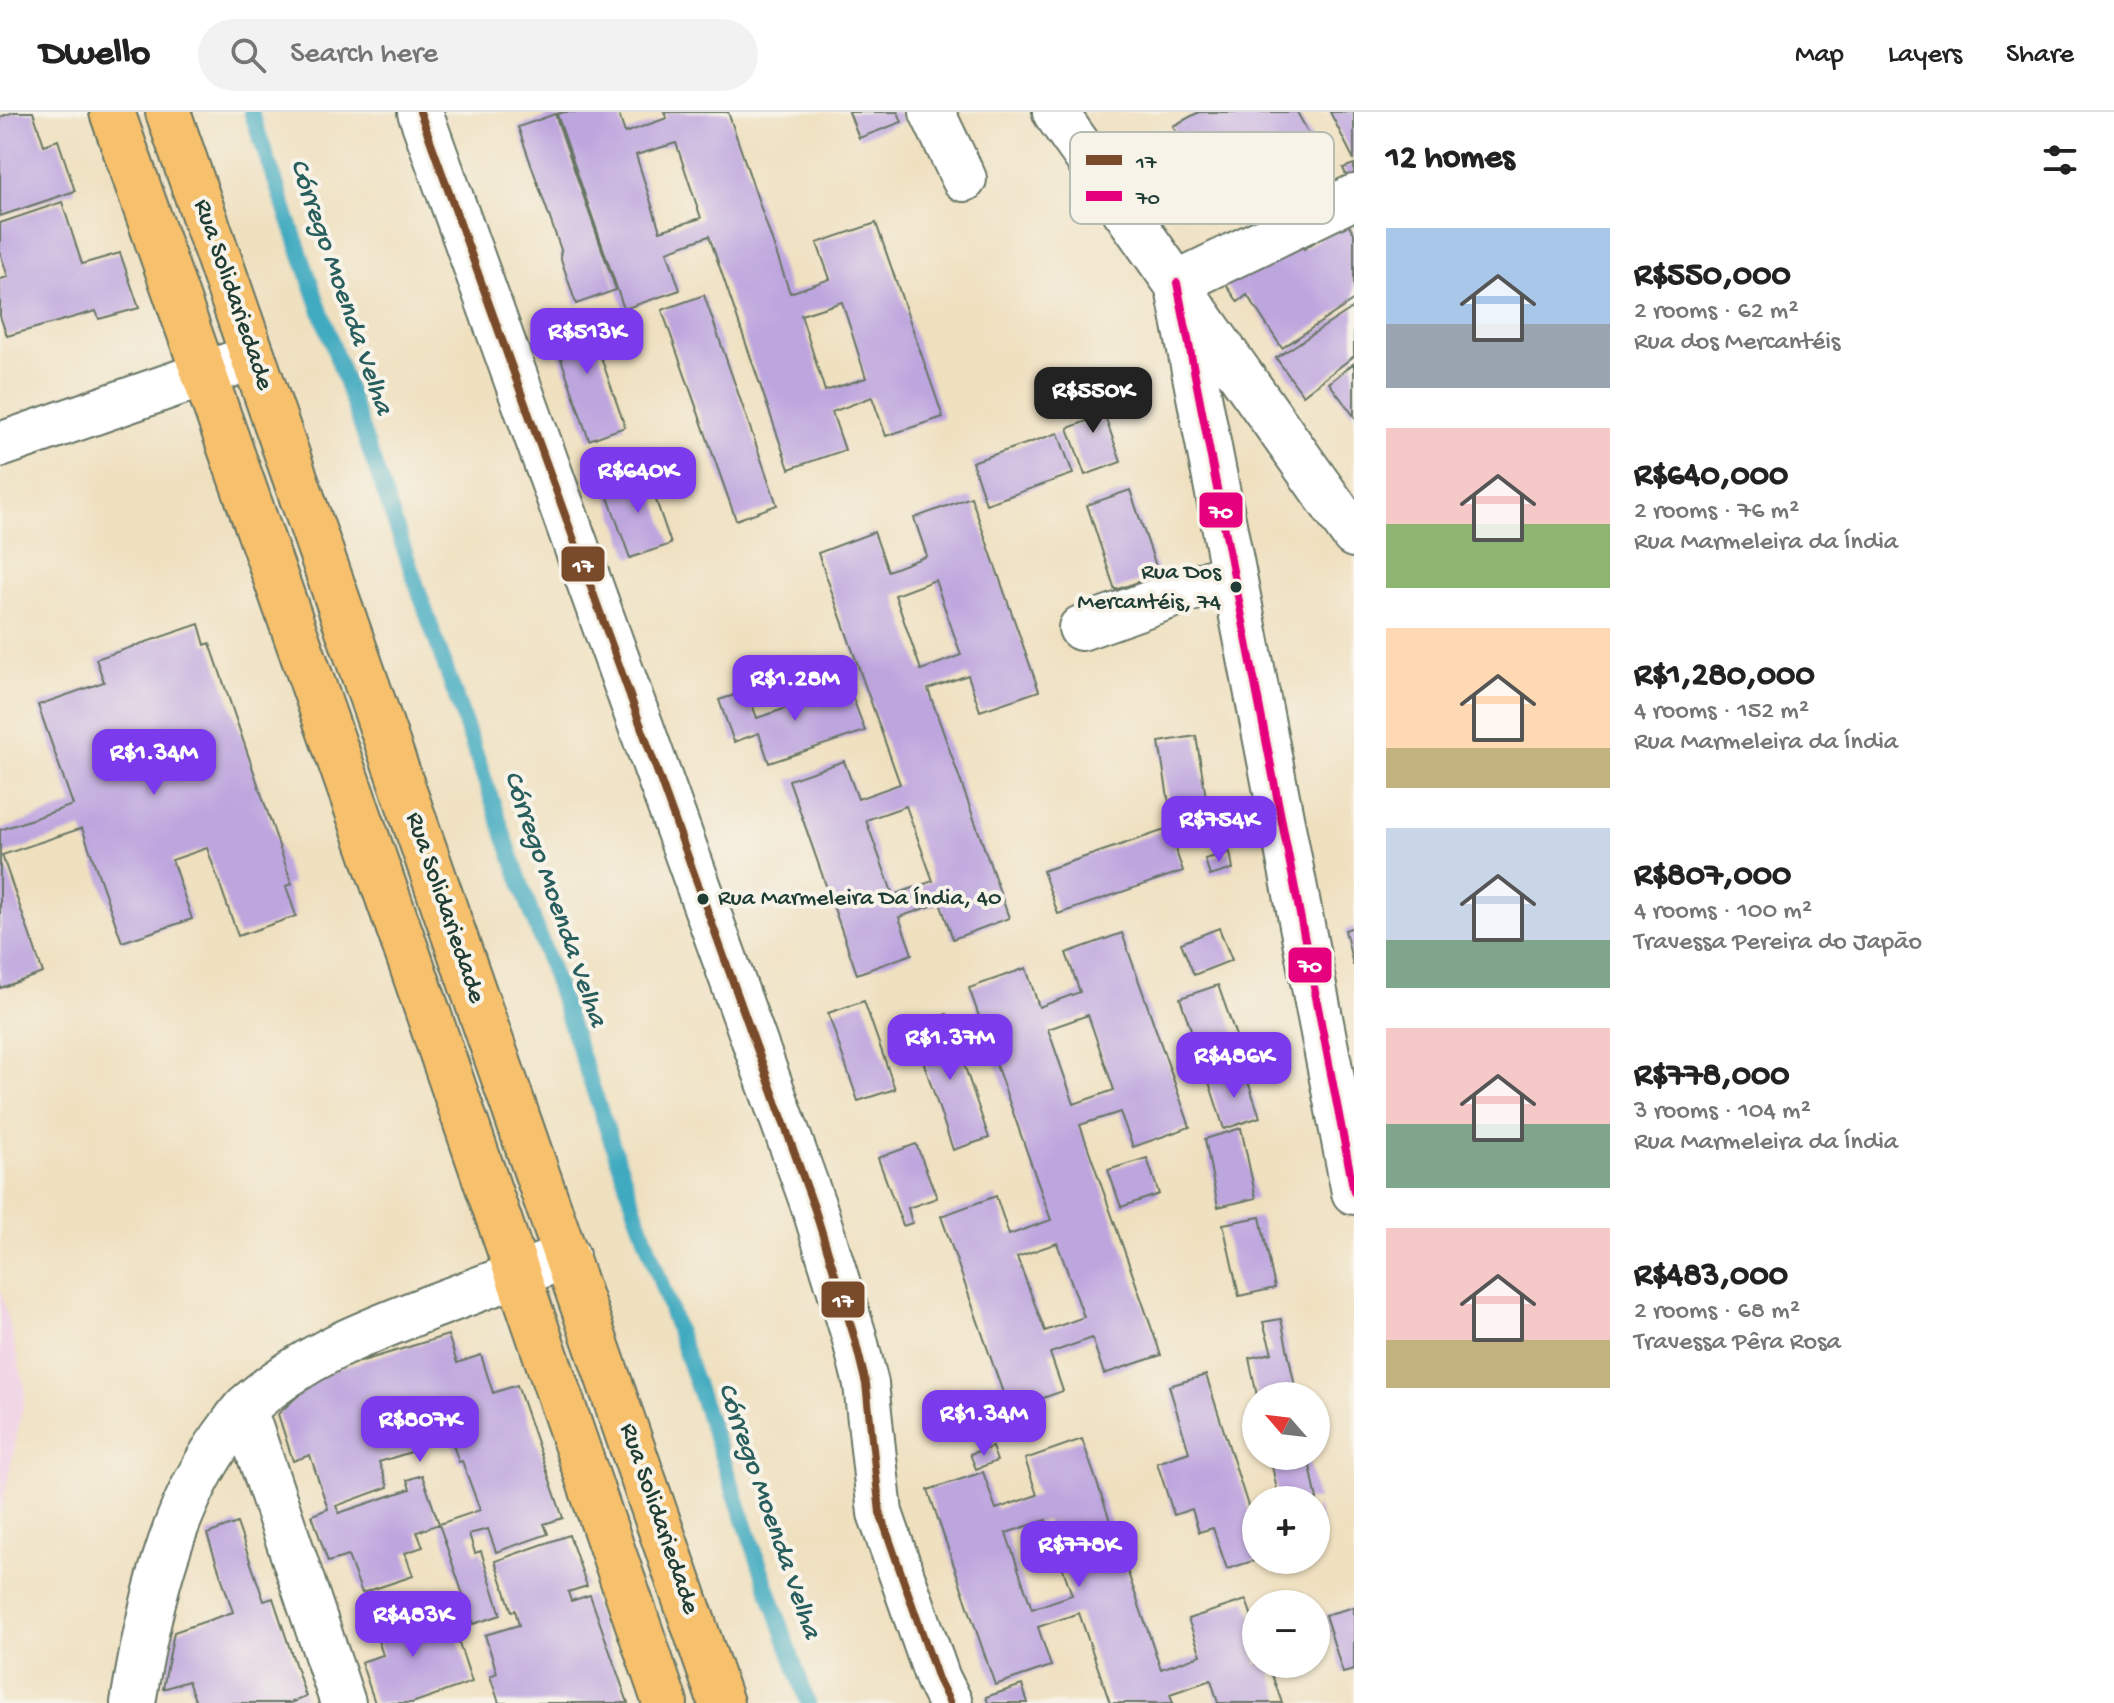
<!DOCTYPE html>
<meta charset="utf-8">
<style>
:root{--surface:#fff;--page:#f2f2f2;--text:#222;--muted:#767676;--line:#e0e0e0;--accent:#7c3aed}
body{margin:0;font-family:"Gochi Hand",sans-serif;background:var(--page);color:var(--text);height:100vh;display:flex;flex-direction:column;font-size:30px;white-space:nowrap}
*{box-sizing:border-box;margin:0}
p{font-size:26px;color:var(--muted)}
.icon{flex:none;width:44px;height:44px;fill:none;stroke:currentColor;stroke-width:2;stroke-linecap:round;stroke-linejoin:round}
.map{position:relative;flex:1;overflow:hidden}
.sheet{display:flex;flex-direction:column;background:var(--surface);width:760px}
.sheet>*{flex:none}
.needle{width:52px;rotate:298deg}
.controls{position:absolute;left:1242px;top:1270px;display:grid;gap:16px}
.controls a{display:grid;place-items:center;width:88px;height:88px;border-radius:50%;background:var(--surface);box-shadow:0 2px 6px #0004;font-size:40px}
.price{position:absolute;translate:-50% -68px;padding:0 18px;border-radius:16px;background:var(--accent);color:#fff;font-size:26px;line-height:52px;filter:drop-shadow(0 2px 4px #0008)}
.price::after{content:'';position:absolute;left:50%;top:48px;width:24px;height:18px;margin-left:-12px;background:inherit;clip-path:polygon(0 0,100% 0,50% 100%)}
.price.on{background:#222;color:#fff}
ul{padding:0;list-style:none}
li{display:flex;align-items:center;gap:24px;height:200px;padding:0 32px}
li span{display:grid;place-items:center;flex:none;width:224px;height:160px;border-radius:0px;color:#555}
li>.icon{margin-inline-start:auto}
span .icon{width:96px;height:96px;fill:#fffc;stroke-width:1}
li b{font-size:34px}
h2{display:flex;justify-content:space-between;align-items:center;height:96px;padding:0 32px;font-size:34px}
header{display:flex;align-items:center;gap:48px;box-sizing:border-box;height:112px;padding:0 40px;background:var(--surface);border-bottom:2px solid var(--line)}
header strong{font-size:38px}
nav{display:flex;gap:44px;margin-inline-start:auto;font-size:28px}
.search{width:560px;height:72px;background:var(--page);display:flex;align-items:center;gap:20px;box-sizing:border-box;padding:0 28px;border-radius:44px;color:var(--muted);font-size:30px}
main{display:flex;flex:1;min-height:0}
.map>svg:first-child{display:block}
</style>
<header>
<strong>Dwello</strong>
<div class="search"><svg class="icon" aria-label="search" viewBox="0 0 24 24"><circle cx="10" cy="10" r="6"/><path d="M15 15l6 6"/></svg>Search here</div>
<nav><a>Map</a><a>Layers</a><a>Share</a></nav>
</header>
<main>
<div class="map">
<svg width="1354" height="1591" viewBox="0 0 1354 1591">
<rect width="100%" height="100%" fill="#f7f3e8"/>
<filter id="ink" filterUnits="userSpaceOnUse"><feTurbulence type="fractalNoise" baseFrequency=".0125" numOctaves="2"/><feDisplacementMap in="SourceGraphic" scale="16" xChannelSelector="R" yChannelSelector="G"/><feConvolveMatrix kernelMatrix="1 2 1 2 8 2 1 2 1" color-interpolation-filters="sRGB"/></filter>
<filter id="wash" filterUnits="userSpaceOnUse"><feTurbulence type="fractalNoise" baseFrequency=".006" numOctaves="4" result="noise"/><feDisplacementMap in="SourceGraphic" scale="32" xChannelSelector="R" yChannelSelector="G"/><feGaussianBlur stdDeviation="1.8" result="paint"/><feColorMatrix in="noise" values="0 0 0 0 0 0 0 0 0 0 0 0 0 0 0 0 0 1.4 0 .05"/><feComposite in="paint" operator="in"/></filter>
<g filter="url(#wash)">
<rect width="100%" height="100%" fill="#efe0c0"/>
<path fill="#f0d0e5" d="M0,1175L26,1279L0,1406Z"/>
<g fill="none" stroke-linecap="round" stroke-linejoin="round">
<path stroke="#40aac0" stroke-width="16" d="M251,0L808,1591"/>
</g>
<g id="blocks">
<path fill="#bda5de" fill-rule="evenodd" d="M14,0H33L44,33L58,28L75,79L0,104V5Z
M564,0H618L625,21L667,6L664,0H728L790,181L830,167L817,131L876,111L943,305L886,324L872,285L832,300L845,338L789,357L709,124L667,139L680,178L624,197L557,2ZM676,31L701,106L660,119L636,43ZM842,190L866,266L825,279L801,203Z
M849,0H898L902,10L859,26Z
M1199,0H1297L1328,56L1292,76L1281,56L1264,66L1270,77L1236,96L1222,70L1208,78L1173,14Z
M1330,0H1354V48Z
M555,2L616,178L576,192L560,144L561,138L518,15Z
M1354,52V67L1349,69L1343,56Z
M62,90L82,152L120,141L139,196L99,207L96,199L7,224L0,204V167L8,165L0,140V111Z
M1346,109L1354,121V188L1282,236L1247,183L1238,190L1220,164L1297,126L1304,137Z
M704,183L777,393L736,408L662,198Z
M1354,195V244L1303,283L1276,246Z
M585,199L625,315L589,328L549,212Z
M1354,251V304L1329,271Z
M1094,273L1121,350L1085,363L1068,316L1087,309L1075,280Z
M1058,321L1073,362L986,392L972,350Z
M646,359L671,432L630,446L604,374Z
M1130,378L1159,463L1115,478L1087,393Z
M971,385L1039,579L980,599L968,563L928,577L1009,806L953,827L940,791L899,805L912,842L857,862L789,668L844,649L858,687L900,672L818,441L874,420L888,459L927,444L914,406ZM935,468L961,543L921,558L895,483ZM906,694L933,769L893,783L866,708Z
M199,512L205,533L210,531L292,772L286,774L296,804L238,824L207,736L172,748L192,807L122,830L82,716L2,743L43,861L0,876V718L73,693L38,593L104,570L96,547Z
M849,575L865,619L769,651L759,621L734,630L719,588L747,579L757,606Z
M1196,624L1209,704L1172,710L1159,630Z
M1168,717L1183,759L1058,802L1043,759Z
M1230,740L1233,757L1210,764L1205,747Z
M1354,815V853H1353L1345,818Z
M1219,816L1232,848L1194,863L1181,831Z
M1122,821L1190,1015L1133,1035L1120,1000L1080,1013L1161,1243L1104,1262L1092,1226L1050,1241L1063,1279L1009,1298L941,1104L996,1084L1009,1123L1051,1108L969,876L1026,856L1039,895L1080,880L1066,841ZM1088,903L1114,978L1074,992L1048,917ZM1057,1131L1084,1205L1045,1219L1017,1145Z
M1218,873L1236,924L1198,938L1180,886Z
M864,889L895,977L858,989L828,901Z
M947,902L989,1026L953,1038L911,913Z
M1244,958L1260,1005L1224,1017L1209,970Z
M1241,1016L1256,1086L1218,1095L1205,1027Z
M916,1032L937,1086L908,1096L912,1111L903,1114L878,1046Z
M1147,1046L1159,1082L1121,1095L1108,1058Z
M1260,1105L1275,1176L1239,1184L1223,1112Z
M1281,1207L1297,1284H1257L1249,1246L1272,1241L1263,1210Z
M448,1223L457,1251L481,1243L493,1281L517,1273L563,1406L544,1412L548,1422L496,1440L488,1417L469,1422L475,1441L481,1439L501,1503L473,1512L439,1412L480,1398L462,1349L459,1350L441,1298L404,1311L414,1339L379,1350L388,1375L336,1394L339,1401L410,1377L407,1368L422,1363L439,1412L417,1420L423,1435L405,1441L413,1464L362,1481L348,1444L328,1450L312,1403L328,1397L310,1343L293,1349L278,1302L323,1261Z
M1206,1263L1256,1419V1448L1227,1457L1213,1416L1199,1420L1192,1397L1174,1403L1157,1351L1189,1340L1169,1274Z
M1082,1327L1161,1557L1201,1543L1188,1507L1246,1488L1256,1516V1552H1268L1282,1591H1218L1211,1568L1170,1582L1173,1591H1110L1079,1501L1038,1515L1051,1554L995,1573L928,1378L983,1360L996,1397L1037,1383L1025,1347ZM1046,1408L1072,1483L1032,1497L1006,1421Z
M992,1335L997,1349L976,1357L970,1342Z
M1270,1344H1308L1317,1388H1279Z
M1316,1389L1324,1422L1316,1424Z
M237,1411L264,1489L273,1486L306,1585L290,1591H196L188,1569L163,1577L174,1520L233,1500L207,1422Z
M569,1423L587,1474L568,1480L571,1489L590,1483L628,1591H499L490,1564L497,1561L485,1523L519,1513L515,1498L512,1500L495,1449Z
M418,1489L432,1526L455,1519L472,1570L412,1591H375L361,1550L383,1543L370,1505Z
M1354,1495V1558L1343,1561L1325,1503Z
M1022,1573L1028,1591H988L986,1585Z"/>
</g>
</g>
<g filter="url(#ink)">
<use href="#blocks" fill-opacity="0" stroke="#687665" stroke-width="2"/>
<g fill="none" stroke-linecap="round" stroke-linejoin="round">
<defs>
<path id="minor" d="M420,0L815,1098L854,1224L866,1272L880,1401L938,1567L950,1591
M932,0L964,67
M1055,0L1354,423
M1177,171L1354,1080
M1177,171L1354,85
M0,333L253,245
M1081,516L1233,462
M244,1297L343,1591
M133,1591C148,1500 169,1400 224,1324C231,1315 238,1303 246,1295C303,1244 361,1222 431,1195C476,1178 522,1161 567,1144"/>
<path id="major" d="M112,0L412,854L665,1591
M168,0L721,1591"/>
</defs>
<use href="#minor" stroke="#687665" stroke-width="48"/>
<use href="#major" stroke="#687665" stroke-width="48"/>
<use href="#minor" stroke="#fff" stroke-width="44"/>
<use href="#major" stroke="#f7c06c" stroke-width="44"/>
<defs>
<path id="bus-1" d="M420,0L815,1098L854,1224L866,1272L880,1401L938,1567L950,1591"/>
<path id="bus-2" d="M1177,171L1354,1080"/>
</defs>
<use href="#bus-1" stroke="#f7f3e8" stroke-width="14"/>
<use href="#bus-2" stroke="#f7f3e8" stroke-width="14"/>
<use href="#bus-1" stroke="#7a4b2a" stroke-width="8"/>
<use href="#bus-2" stroke="#e5007d" stroke-width="8"/>
</g>
</g>
<g fill="#1f3d34" stroke="#f7f3e8" stroke-width="3">
<circle cx="1236" cy="475" r="7"/>
<circle cx="703" cy="787" r="7"/>
</g>
<g text-anchor="middle" dominant-baseline="central" stroke-width="8" stroke-linejoin="round" paint-order="stroke">
<g font-size="24" fill="#1f3d34" stroke="#f7f3e8" text-anchor="end">
<text x="1221" y="461">Rua Dos<tspan x="1221" dy="30">Mercantéis, 74</tspan></text>
<text x="718" y="787" text-anchor="start">Rua Marmeleira Da Índia, 40</text>
</g>
<g font-size="26" fill="#1f3d34" stroke="#f7f3e8">
<text transform="translate(232 183) rotate(71)">Rua Solidariedade</text>
<text transform="translate(444 796) rotate(71)">Rua Solidariedade</text>
<text transform="translate(658 1407) rotate(71)">Rua Solidariedade</text>
</g>
<g font-size="28" font-style="italic" fill="#295e5e" stroke="#f7f3e8">
<text transform="translate(340 175) rotate(71)">Córrego Moenda Velha</text>
<text transform="translate(554 787) rotate(71)">Córrego Moenda Velha</text>
<text transform="translate(768 1399) rotate(71)">Córrego Moenda Velha</text>
</g>
</g>
<rect x="1070" y="20" width="264" height="92" rx="12" fill="#f7f3e8" stroke="#b6bcb2" stroke-width="2"/>
<rect x="1086" y="43" width="36" height="10" fill="#7a4b2a"/>
<rect x="1086" y="79" width="36" height="10" fill="#e5007d"/>
<g font-size="22" fill="#1f3d34">
<text x="1136" y="56">17</text>
<text x="1136" y="92">70</text>
</g>
<g stroke="#f7f3e8" stroke-width="3">
<rect x="1198" y="379" width="46" height="38" rx="8" fill="#e5007d"/>
<rect x="560" y="433" width="46" height="38" rx="8" fill="#7a4b2a"/>
<rect x="1287" y="834" width="46" height="38" rx="8" fill="#e5007d"/>
<rect x="820" y="1168" width="46" height="39" rx="8" fill="#7a4b2a"/>
</g>
<g font-size="22" text-anchor="middle" font-weight="bold" fill="#fff">
<text x="1221" y="406">70</text>
<text x="583" y="460">17</text>
<text x="1310" y="860">70</text>
<text x="843" y="1195">17</text>
</g>
</svg>
<div class="controls">
<a><svg class="needle" viewBox="-14 -14 28 28"><path d="M0-13l5 13h-10z" fill="#e53935"/><path d="M0 13l5-13h-10z" fill="#767676"/></svg></a>
<a>+</a>
<a>−</a>
</div>
<b class="price" style="left:587px;top:264px">R$513K</b>
<b class="price on" style="left:1093px;top:323px">R$550K</b>
<b class="price" style="left:638px;top:403px">R$640K</b>
<b class="price" style="left:795px;top:611px">R$1.28M</b>
<b class="price" style="left:154px;top:685px">R$1.34M</b>
<b class="price" style="left:1219px;top:752px">R$754K</b>
<b class="price" style="left:950px;top:970px">R$1.37M</b>
<b class="price" style="left:1234px;top:988px">R$486K</b>
<b class="price" style="left:984px;top:1346px">R$1.34M</b>
<b class="price" style="left:420px;top:1352px">R$807K</b>
<b class="price" style="left:1079px;top:1477px">R$778K</b>
<b class="price" style="left:413px;top:1547px">R$483K</b>
</div>
<section class="sheet">
<h2>12 homes<svg class="icon" aria-label="filters" viewBox="0 0 24 24"><path d="M4 7h16M4 17h16"/><circle cx="9" cy="7" r="2"/><circle cx="15" cy="17" r="2"/></svg></h2>
<ul>
<li><span style="background:linear-gradient(#a9c7e8 60%,#9aa5b1 0)"><svg class="icon" aria-label="home" viewBox="0 0 24 24"><path d="M3 11l9-7 9 7M6 9v11h12V9"/></svg></span><div><b>R$550,000</b><p>2 rooms · 62 m²</p><p>Rua dos Mercantéis</p></div></li>
<li><span style="background:linear-gradient(#f6c9c9 60%,#8fb573 0)"><svg class="icon" aria-label="home" viewBox="0 0 24 24"><path d="M3 11l9-7 9 7M6 9v11h12V9"/></svg></span><div><b>R$640,000</b><p>2 rooms · 76 m²</p><p>Rua Marmeleira da Índia</p></div></li>
<li><span style="background:linear-gradient(#ffd9b3 75%,#c2b280 0)"><svg class="icon" aria-label="home" viewBox="0 0 24 24"><path d="M3 11l9-7 9 7M6 9v11h12V9"/></svg></span><div><b>R$1,280,000</b><p>4 rooms · 152 m²</p><p>Rua Marmeleira da Índia</p></div></li>
<li><span style="background:linear-gradient(#c9d6e8 70%,#7fa58c 0)"><svg class="icon" aria-label="home" viewBox="0 0 24 24"><path d="M3 11l9-7 9 7M6 9v11h12V9"/></svg></span><div><b>R$807,000</b><p>4 rooms · 100 m²</p><p>Travessa Pereira do Japão</p></div></li>
<li><span style="background:linear-gradient(#f6c9c9 60%,#7fa58c 0)"><svg class="icon" aria-label="home" viewBox="0 0 24 24"><path d="M3 11l9-7 9 7M6 9v11h12V9"/></svg></span><div><b>R$778,000</b><p>3 rooms · 104 m²</p><p>Rua Marmeleira da Índia</p></div></li>
<li><span style="background:linear-gradient(#f6c9c9 70%,#c2b280 0)"><svg class="icon" aria-label="home" viewBox="0 0 24 24"><path d="M3 11l9-7 9 7M6 9v11h12V9"/></svg></span><div><b>R$483,000</b><p>2 rooms · 68 m²</p><p>Travessa Pêra Rosa</p></div></li>
</ul>
</section>
</main>
